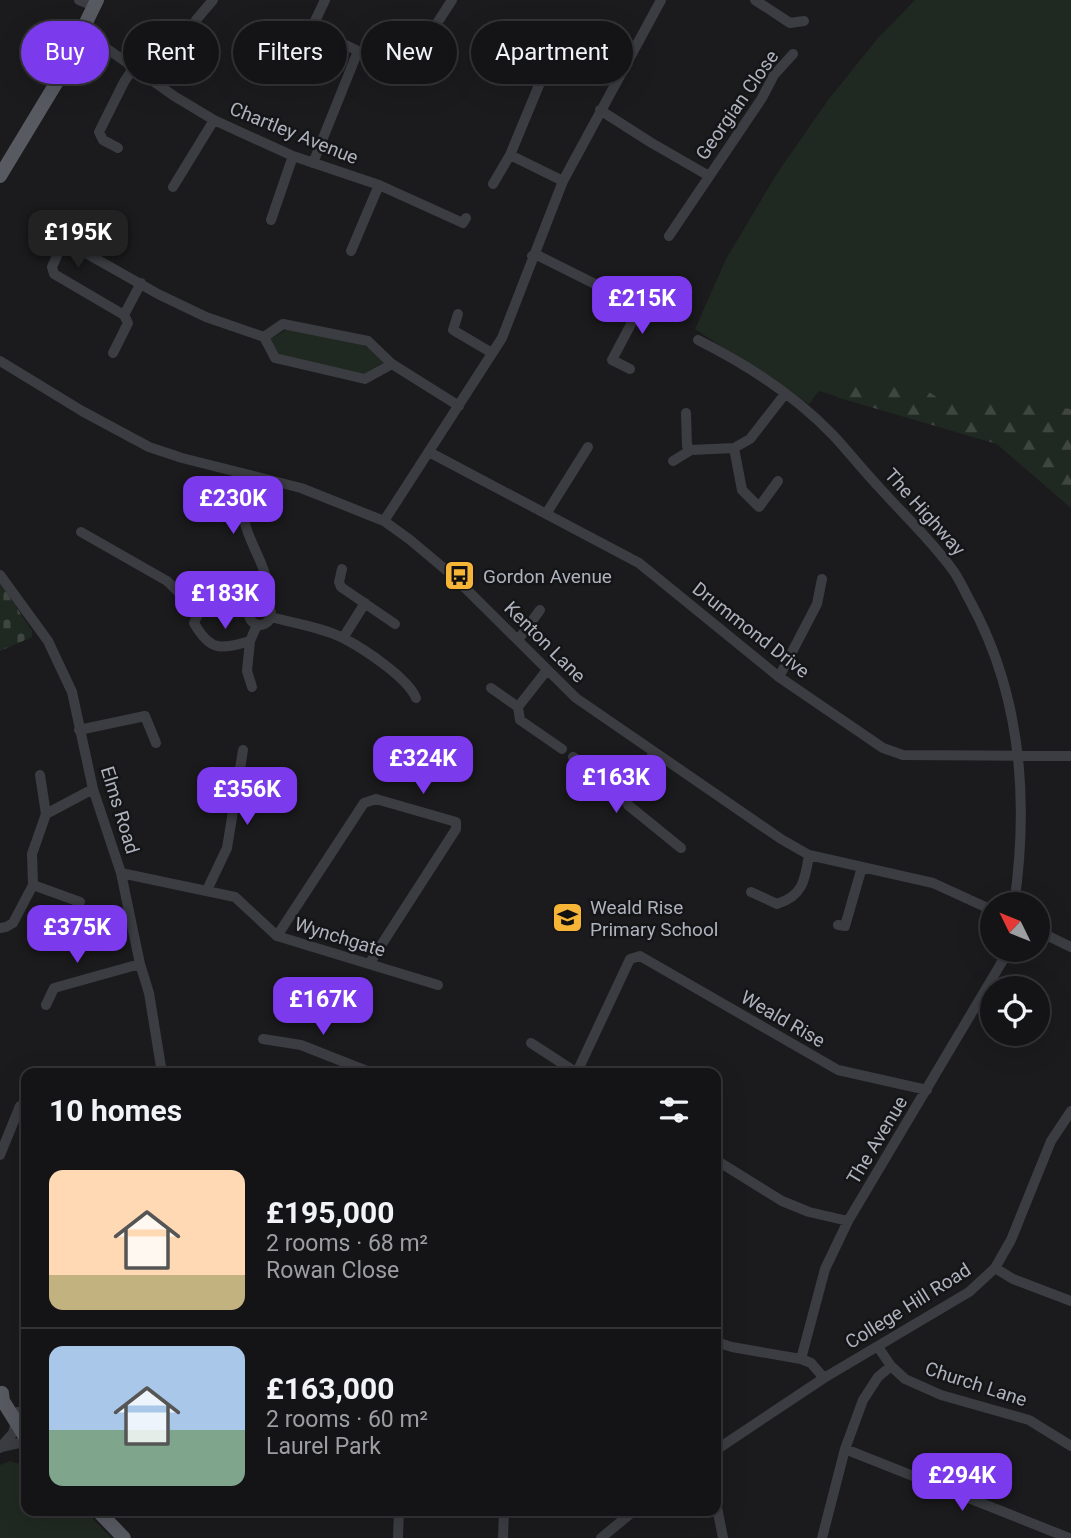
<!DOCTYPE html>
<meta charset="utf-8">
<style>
:root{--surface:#141416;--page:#1d1d1f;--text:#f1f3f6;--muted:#9d9ea1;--line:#333335;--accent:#7c3aed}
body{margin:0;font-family:Roboto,sans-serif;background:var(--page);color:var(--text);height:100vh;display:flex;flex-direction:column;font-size:26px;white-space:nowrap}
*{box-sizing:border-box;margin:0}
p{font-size:23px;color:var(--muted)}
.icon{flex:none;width:38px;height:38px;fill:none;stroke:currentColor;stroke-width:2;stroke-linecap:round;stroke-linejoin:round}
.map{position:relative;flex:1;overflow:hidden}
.sheet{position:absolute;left:21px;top:1068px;width:700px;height:448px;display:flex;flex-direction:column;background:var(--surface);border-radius:14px;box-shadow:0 7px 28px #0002,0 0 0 2px var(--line)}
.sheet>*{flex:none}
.guide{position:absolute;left:21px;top:21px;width:700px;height:63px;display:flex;gap:14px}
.needle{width:46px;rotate:313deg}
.tools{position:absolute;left:980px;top:892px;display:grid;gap:14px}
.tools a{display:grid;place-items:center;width:70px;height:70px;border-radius:50%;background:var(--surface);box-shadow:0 7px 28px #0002,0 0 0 2px var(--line);font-size:35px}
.price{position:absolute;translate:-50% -60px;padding:0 16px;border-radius:14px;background:var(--accent);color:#fff;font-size:23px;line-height:46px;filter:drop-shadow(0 2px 4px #0008)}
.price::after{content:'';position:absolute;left:50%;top:42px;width:21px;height:16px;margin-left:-10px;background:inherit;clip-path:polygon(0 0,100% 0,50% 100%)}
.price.current{background:#222;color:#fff}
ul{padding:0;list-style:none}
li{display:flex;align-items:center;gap:21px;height:175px;padding:0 28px}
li+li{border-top:2px solid var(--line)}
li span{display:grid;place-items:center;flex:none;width:196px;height:140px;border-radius:14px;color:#555}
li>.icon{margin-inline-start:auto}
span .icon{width:84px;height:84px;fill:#fffc;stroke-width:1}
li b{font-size:30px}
h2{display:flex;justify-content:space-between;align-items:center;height:84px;padding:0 28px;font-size:30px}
.tag{padding:0 24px;border-radius:32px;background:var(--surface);box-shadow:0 7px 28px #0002,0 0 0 2px var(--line);font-size:24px;line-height:63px}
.tag.current{background:var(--accent);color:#fff}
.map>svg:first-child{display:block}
</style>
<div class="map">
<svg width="1071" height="1538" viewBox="0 0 1071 1538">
<defs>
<pattern id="forest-firs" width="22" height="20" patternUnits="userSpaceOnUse" patternTransform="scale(1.75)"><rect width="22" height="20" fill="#202921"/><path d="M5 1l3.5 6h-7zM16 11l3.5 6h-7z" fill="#3e463f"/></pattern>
<pattern id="cemetery-stones" width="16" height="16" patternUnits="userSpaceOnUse" patternTransform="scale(1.75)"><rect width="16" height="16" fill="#202921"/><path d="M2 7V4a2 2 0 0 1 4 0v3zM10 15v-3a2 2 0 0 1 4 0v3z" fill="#3e463f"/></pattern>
</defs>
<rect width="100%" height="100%" fill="#1b1b1d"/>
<path fill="#202921" d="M915,0H1071V508L998,444L819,391L809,404L695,329L726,259L776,175L828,100L878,38Z
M290,328L363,344L384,362L364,376L278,355L270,339Z
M10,1461L26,1466V1510H84L112,1538H0V1465Z"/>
<path fill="url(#forest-firs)" d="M912,381L938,398L1018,403L1071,409V508L997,444L836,397L850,383Z"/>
<path fill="url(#cemetery-stones)" d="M0,582L32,631V637L0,651Z"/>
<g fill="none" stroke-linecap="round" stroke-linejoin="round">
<path stroke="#3b3d42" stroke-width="10" d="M79,0L94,6
M755,0L790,23L804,21
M196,20L213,0
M82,31L174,96L214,120L293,156L379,185L463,223L466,218
M554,49L510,155L563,181
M358,51L398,69L410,65L452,0
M600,110L650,142L709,176
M118,148L103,140L99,132L124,82L134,67
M313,163L358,51L321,33L315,21L325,0
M493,184L510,155
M173,187L214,120
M271,220L293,156
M38,226L158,294L206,317L264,337L275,358L365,379L392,364
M669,236L762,98L774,75L793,54
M64,240L52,267L54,274L124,315L128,323L113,353
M351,251L379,185
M532,256H539L661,317
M458,314L453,330L492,353
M124,315L141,283
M264,337L283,324L368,341L392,364L459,406
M698,340C746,364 794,395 832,434C848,451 862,469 878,486C902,513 930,539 952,569C959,578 964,590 970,601C1021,694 1029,801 1014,905
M0,361L82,411L149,447L182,458L301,488L384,521L409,539L452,575L576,698L781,839L809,855L933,883L992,910
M630,369L612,360L640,307
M686,413L687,446L691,450
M734,448L742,490L759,507L778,481
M429,452L639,563L779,677L883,748L903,755L1071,756
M673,461L691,450L734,448L750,439L785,394
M250,475C247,489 242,505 244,519C249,548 275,573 265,604
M546,514L588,447
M384,521L502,338L563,181L661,0
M81,532L167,581L198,611
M342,569L339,582L341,587L395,624
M0,575L48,641L72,692L93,789L121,873L140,964L149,993L162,1073
M249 614a11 11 0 1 1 22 0a11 11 0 1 1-22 0Z
M250,609C228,600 204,596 194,623C210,651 220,650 250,641L257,625
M271,617C293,623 325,628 345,639C364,649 408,678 416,698
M343,638L365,603
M518,640L540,610
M250,641L247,671L252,687
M779,677L817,604L822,579
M491,688L518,707L520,720L562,749
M518,707L547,670
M79,730L145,716L156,743
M573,757L611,783L625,787L628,805L681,848
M40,775L46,814
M625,787L636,778L654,753
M121,873L235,897L277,936L438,985
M33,885L80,902
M207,890L227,848L243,750
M751,892L777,904C803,896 805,880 809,855
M838,925L845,926L862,867
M0,928L6,927L13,923L33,885L32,854L46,814L93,789
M1038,931L1071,947
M277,936L364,803L376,799L456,822V829L369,964
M46,1005L54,988L140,964
M263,1039L301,1045L372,1073
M531,1043L577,1073
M577,1072L630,959L640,956L838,1070L927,1090
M0,1155L20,1106
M716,1160L782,1201L809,1212L848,1221
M995,1268L1013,1279L1071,1301
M716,1342L732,1347L801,1359L811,1363L824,1378
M878,1347L891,1366L905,1379L941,1395L1029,1420L1071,1446
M801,1359L825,1269L848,1221L1009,950
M18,1412H26
M1,1447L19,1443L26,1444
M0,1448L13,1433L16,1423
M845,1449L1069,1538
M716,1450L824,1378L969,1292L995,1268L1011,1240L1051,1141L1071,1111
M716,1502L723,1538
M398,1538L399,1510
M503,1538L504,1510
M601,1538L635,1510
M822,1538L845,1449L863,1400L878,1377L891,1366"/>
<path stroke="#575a61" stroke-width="14" d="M0,176L58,80L97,0
M2,1393L3,1401L26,1438
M97,1510L124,1538"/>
</g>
<defs>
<symbol id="bus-square" viewBox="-11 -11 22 22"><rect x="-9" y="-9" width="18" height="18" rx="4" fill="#f7b538" stroke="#151518"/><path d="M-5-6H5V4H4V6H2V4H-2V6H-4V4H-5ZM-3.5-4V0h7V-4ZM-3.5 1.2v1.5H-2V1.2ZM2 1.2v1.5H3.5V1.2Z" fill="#111"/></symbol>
<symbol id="school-square" viewBox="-11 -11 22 22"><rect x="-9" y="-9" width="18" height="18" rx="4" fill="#f7b538" stroke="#151518"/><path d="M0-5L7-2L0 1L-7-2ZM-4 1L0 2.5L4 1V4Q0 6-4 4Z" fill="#111"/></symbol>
</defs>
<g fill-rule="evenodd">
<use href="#bus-square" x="442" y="558" width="35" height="35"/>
<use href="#school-square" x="550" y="900" width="35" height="35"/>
</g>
<g text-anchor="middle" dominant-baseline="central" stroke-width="5" stroke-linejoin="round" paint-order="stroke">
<g font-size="19" fill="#adb2bd" stroke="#151518">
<text transform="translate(737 105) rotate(-55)">Georgian Close</text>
<text transform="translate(294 133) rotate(22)">Chartley Avenue</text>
<text transform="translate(925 512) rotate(48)">The Highway</text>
<text transform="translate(751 630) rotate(38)">Drummond Drive</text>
<text transform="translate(545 642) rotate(45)">Kenton Lane</text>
<text transform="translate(120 810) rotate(73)">Elms Road</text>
<text transform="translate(340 937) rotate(17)">Wynchgate</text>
<text transform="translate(783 1019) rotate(30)">Weald Rise</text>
<text transform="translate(877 1140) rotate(-59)">The Avenue</text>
<text transform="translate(908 1306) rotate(-32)">College Hill Road</text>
<text transform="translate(976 1384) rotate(18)">Church Lane</text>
</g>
<g font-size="19" fill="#adb2bd" stroke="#151518" text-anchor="start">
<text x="483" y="576">Gordon Avenue</text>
<text x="590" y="907">Weald Rise<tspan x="590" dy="22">Primary School</tspan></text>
</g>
</g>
</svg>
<div class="tools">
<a><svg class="needle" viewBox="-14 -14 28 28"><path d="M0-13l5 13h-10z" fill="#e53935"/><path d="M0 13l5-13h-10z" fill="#9d9ea1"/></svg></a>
<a><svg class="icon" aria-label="locate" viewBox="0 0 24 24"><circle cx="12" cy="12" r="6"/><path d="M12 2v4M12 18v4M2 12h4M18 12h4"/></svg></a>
</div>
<b class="price current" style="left:78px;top:270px">£195K</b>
<b class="price" style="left:642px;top:336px">£215K</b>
<b class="price" style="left:233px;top:536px">£230K</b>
<b class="price" style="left:225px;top:631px">£183K</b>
<b class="price" style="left:423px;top:796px">£324K</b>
<b class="price" style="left:616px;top:815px">£163K</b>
<b class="price" style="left:247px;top:827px">£356K</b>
<b class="price" style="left:77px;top:965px">£375K</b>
<b class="price" style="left:323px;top:1037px">£167K</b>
<b class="price" style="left:962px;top:1513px">£294K</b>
<div class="guide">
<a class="tag current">Buy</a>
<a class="tag">Rent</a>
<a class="tag">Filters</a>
<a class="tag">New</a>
<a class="tag">Apartment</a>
</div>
<section class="sheet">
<h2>10 homes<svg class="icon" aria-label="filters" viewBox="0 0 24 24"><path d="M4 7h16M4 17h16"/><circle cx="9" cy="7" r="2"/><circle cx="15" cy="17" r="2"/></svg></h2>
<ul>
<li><span style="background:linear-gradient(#ffd9b3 75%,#c2b280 0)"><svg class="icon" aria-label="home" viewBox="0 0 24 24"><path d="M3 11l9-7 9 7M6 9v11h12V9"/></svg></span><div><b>£195,000</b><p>2 rooms · 68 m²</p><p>Rowan Close</p></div></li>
<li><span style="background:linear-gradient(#a9c7e8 60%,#7fa58c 0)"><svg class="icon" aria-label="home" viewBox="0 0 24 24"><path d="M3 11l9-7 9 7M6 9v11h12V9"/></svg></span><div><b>£163,000</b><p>2 rooms · 60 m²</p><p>Laurel Park</p></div></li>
</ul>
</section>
</div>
